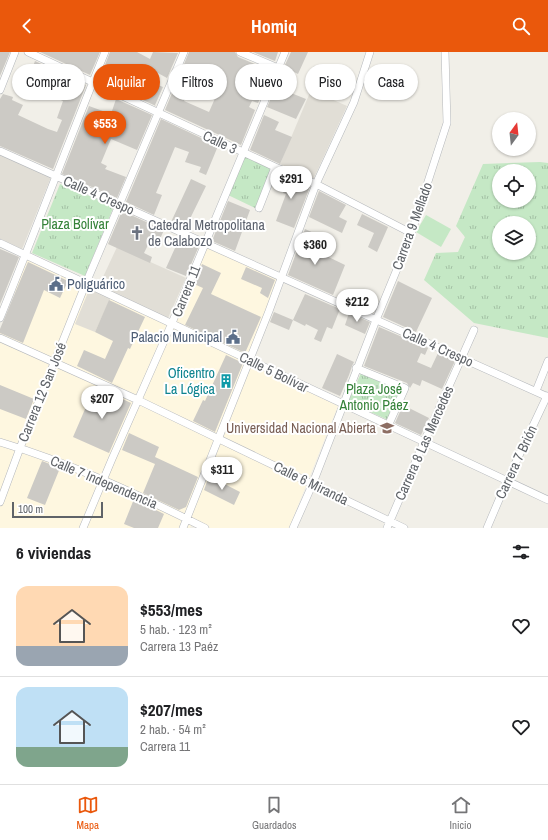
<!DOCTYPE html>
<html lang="es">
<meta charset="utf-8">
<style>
:root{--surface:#fff;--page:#f6f6f6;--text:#202124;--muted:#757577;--line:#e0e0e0;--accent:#ea580c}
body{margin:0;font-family:"Archivo Narrow",sans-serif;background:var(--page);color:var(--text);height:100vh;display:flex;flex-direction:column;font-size:15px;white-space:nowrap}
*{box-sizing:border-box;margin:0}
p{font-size:13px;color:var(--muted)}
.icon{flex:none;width:22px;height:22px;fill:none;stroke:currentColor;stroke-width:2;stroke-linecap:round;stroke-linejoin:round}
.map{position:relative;height:476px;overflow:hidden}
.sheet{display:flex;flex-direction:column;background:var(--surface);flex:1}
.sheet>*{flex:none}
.hud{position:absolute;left:12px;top:12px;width:524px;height:36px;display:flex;gap:8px}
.needle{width:26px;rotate:15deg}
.fabs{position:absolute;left:492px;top:60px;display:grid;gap:8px}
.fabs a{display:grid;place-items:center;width:44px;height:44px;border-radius:50%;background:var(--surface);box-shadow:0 1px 3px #0004;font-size:20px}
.scale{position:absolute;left:12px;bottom:10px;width:91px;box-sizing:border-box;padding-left:4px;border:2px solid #5f6368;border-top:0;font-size:11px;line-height:14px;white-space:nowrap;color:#5f6368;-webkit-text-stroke:3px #fff;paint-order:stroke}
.price{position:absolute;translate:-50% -34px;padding:0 9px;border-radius:14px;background:#fff;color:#222;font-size:13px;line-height:26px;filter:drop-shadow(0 1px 2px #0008)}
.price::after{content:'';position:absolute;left:50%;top:24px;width:12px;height:9px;margin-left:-6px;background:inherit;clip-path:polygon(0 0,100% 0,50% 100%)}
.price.current{background:var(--accent);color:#fff}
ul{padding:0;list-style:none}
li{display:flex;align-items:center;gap:12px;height:100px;padding:0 16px}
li+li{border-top:1px solid var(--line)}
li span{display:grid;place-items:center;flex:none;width:112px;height:80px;border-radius:12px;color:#555}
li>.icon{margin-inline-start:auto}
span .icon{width:48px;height:48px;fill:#fffc;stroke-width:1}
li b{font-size:17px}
h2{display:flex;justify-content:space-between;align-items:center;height:48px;padding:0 16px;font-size:17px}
.tag{padding:0 14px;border-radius:18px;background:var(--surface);box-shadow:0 1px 3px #0004;font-size:14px;line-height:36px}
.tag.current{background:var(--accent);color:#fff}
header{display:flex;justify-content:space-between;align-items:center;height:52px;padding:0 16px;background:var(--accent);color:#fff;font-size:18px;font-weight:700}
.tab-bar{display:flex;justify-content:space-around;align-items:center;height:56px;border-top:1px solid var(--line);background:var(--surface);font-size:11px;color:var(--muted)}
.tab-bar a{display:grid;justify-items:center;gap:2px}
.tab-bar .current{color:var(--accent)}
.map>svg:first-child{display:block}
</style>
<header><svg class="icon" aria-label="back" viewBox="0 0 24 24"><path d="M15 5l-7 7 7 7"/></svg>Homiq<svg class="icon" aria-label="search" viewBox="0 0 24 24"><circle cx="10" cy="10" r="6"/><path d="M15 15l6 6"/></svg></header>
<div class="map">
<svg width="548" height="476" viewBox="0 0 548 476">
<defs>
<pattern id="park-tufts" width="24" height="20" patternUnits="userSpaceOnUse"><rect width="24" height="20" fill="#c5e8c5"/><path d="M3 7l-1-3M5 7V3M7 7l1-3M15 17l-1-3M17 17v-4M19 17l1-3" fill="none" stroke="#a3c0a4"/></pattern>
</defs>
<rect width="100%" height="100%" fill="#f1efe8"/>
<path fill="#fef7e0" d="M207,195L278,226L247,310L338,354L289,476H197L191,474L190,476H0V278L14,245L18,227L26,207L170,272Z"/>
<path fill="#e1ded6" d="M311,38L347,54L313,128L280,112Z
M0,102L51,125L22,197L0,187Z
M117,195L186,226L168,266L111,240L116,230L103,225Z
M91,233L112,243L95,280L75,272Z"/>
<path fill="url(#park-tufts)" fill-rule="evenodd" d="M244,104L272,117L255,156L228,143Z
M540,110L548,111V286L474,271L424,228L436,201L458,200L465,185L456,174L483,112ZM499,119H529V149H499ZM499,171H529V201H499Z
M60,132L114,154L85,224L32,201Z
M361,321L401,339L388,368L348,350Z"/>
<path fill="#c5e8c5" d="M426,163L451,177L441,195L416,180Z"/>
<path fill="#cccac5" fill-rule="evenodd" d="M0,0H10L0,24Z
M40,0H100L90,23Z
M110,0H137L150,7L153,0L178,1L167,26L145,14L140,26L163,35L155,53L156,54L99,28Z
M189,0H235L238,5L272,19L258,51L252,49L249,55L255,58L241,93L165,58ZM206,14L221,20L217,33L220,35L209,60L184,49L193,28L200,31Z
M253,0H278L275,9Z
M291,0H308L298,22L284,15Z
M35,9L86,33L53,117L0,94V47L3,42L13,45L12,48L23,53L18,63L48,77L57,80L62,68L57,66L63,49L26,33Z
M314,14L324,18L319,32L309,27Z
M276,35L306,47L296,67L267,55Z
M116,47L152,63L137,98L111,87L101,111L107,114L105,117L126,125L117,146L62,122L89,54L111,62Z
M264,63L279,70L275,78L292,85L280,112L250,98Z
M161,67L218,94L206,123L199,120L201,115L185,110L189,100L175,95L156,141L162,143L154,163L126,150Z
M278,122L310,135L294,176L276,169L286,142L283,141L285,137L274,132Z
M191,127L206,134L185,177L171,170Z
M319,139L346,153L339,165L347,169L342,181L309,165Z
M228,149L250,158L235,199L212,189Z
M122,159L164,178L156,196L148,193L144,201L152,205L150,211L108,192Z
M362,162L388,175L377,200L368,195L374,181L357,173Z
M305,177L318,183L312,197L345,213L333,243L288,223Z
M180,185L199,194L186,224L166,216Z
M0,197L19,205L0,252Z
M28,210L68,229L60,246L44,238L23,291L0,281V277Z
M202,212L221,221L211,242L261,265L245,301L185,273L203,236L194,232Z
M246,215L275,228L268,246L260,241L262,236L241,227Z
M398,229L432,246L416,280L383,265Z
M305,242L340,257L332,277L327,275L321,290L314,287L318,278L306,272L305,274L293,268Z
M109,248L145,265L130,297L128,296L112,331L77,314L84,298L105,307L113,289L95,280Z
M274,260L293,268L289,278L270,270Z
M349,261L370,270L365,282L345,273Z
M379,275L428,296L425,303L421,301L417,310L431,316L438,301L455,309L442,337L422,328L420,334L413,331L410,336L407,331L364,314Z
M337,302L354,310L352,314L349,323L340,344L322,336Z
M226,303L243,311L215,380L193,369L203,348L205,349Z
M0,333L34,347L26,367L0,357Z
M95,334L131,351L109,401L73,385Z
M403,353L429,366L421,383L395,371Z
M129,381L159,395L155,405L198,425L186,455L179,458L143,441L155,412L122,398Z
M42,409L60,416L45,453L27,446Z
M209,424L240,440L234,453L204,438Z
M134,447L164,462L158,476H134L124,472Z"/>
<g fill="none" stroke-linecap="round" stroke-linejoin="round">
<defs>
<path id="minor" d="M28,0L275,115L316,132L411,181
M240,0L278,16
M0,38L15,0
M0,99L548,345
M259,156L275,115
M0,191C183,277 365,364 548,448
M0,266C36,178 69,88 105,0
M0,286L138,348L404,476
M356,316L405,336L388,374
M536,339L548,309
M0,390C71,411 139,443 205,476
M0,450L20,396L86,231L184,0
M83,476L112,407L172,271L285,0
M183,476L269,259L316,132L354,50L370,0
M293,476L313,431L376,268L409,188L447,71L445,0
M387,476L424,390L474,278
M487,476L507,429L547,344"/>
</defs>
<use href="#minor" stroke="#b5b8bc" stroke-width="8"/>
<use href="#minor" stroke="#fff" stroke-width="7"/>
</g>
<defs>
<symbol id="church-bare" viewBox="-9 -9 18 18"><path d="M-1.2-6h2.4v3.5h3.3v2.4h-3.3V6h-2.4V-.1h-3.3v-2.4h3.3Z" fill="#6b7280" stroke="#fff" stroke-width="2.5" paint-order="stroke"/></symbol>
<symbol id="civic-bare" viewBox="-9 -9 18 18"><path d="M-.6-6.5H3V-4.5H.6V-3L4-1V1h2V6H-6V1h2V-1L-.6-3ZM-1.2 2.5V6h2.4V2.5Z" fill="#5c6f8a" stroke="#fff" stroke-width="2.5" paint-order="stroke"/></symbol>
<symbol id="building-bare" viewBox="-9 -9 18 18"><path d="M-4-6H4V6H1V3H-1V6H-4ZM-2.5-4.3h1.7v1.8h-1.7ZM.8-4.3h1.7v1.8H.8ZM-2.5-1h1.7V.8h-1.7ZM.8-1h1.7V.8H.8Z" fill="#0f9aa8" stroke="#fff" stroke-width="2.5" paint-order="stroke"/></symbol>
<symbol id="university-bare" viewBox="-9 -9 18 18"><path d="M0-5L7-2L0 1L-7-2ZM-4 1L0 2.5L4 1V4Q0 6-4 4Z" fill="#8d6e63" stroke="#fff" stroke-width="2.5" paint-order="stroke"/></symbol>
</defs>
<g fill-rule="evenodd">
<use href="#church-bare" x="127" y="171" width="20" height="20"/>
<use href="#civic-bare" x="46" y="222" width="20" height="20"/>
<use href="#civic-bare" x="223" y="275" width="20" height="20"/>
<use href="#building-bare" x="216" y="319" width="20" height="20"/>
<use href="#university-bare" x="377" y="366" width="20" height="20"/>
</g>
<g text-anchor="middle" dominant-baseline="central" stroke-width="4" stroke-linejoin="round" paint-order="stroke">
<g font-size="14" fill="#5f6368" stroke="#fff">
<text transform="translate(220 90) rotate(25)">Calle 3</text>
<text transform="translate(99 143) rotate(24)">Calle 4 Crespo</text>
<text transform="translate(412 174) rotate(-70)">Carrera 9 Mellado</text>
<text transform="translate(186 239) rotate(-68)">Carrera 11</text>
<text transform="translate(438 295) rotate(24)">Calle 4 Crespo</text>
<text transform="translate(274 320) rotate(26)">Calle 5 Bolívar</text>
<text transform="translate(42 340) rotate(-68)">Carrera 12 San José</text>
<text transform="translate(424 391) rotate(-66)">Carrera 8 Las Mercedes</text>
<text transform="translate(516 410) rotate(-65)">Carrera 7 Brión</text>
<text transform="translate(104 430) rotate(23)">Calle 7 Independencia</text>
<text transform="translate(311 431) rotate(26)">Calle 6 Miranda</text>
</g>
<g font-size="14" fill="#348238" stroke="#fff">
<text x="75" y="172">Plaza Bolívar</text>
<text x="374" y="337">Plaza José<tspan x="374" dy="16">Antonio Páez</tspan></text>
</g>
<g font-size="14" fill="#5b616d" stroke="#fff" text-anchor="start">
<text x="148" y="173">Catedral Metropolitana<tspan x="148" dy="16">de Calabozo</tspan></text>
</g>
<g font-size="14" fill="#4e5e75" stroke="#fff" text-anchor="start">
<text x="67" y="232">Poliguárico</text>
<text x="222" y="285" text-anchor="end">Palacio Municipal</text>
</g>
<g font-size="14" fill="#0d838f" stroke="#fff" text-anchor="end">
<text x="215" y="321">Oficentro<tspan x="215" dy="16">La Lógica</tspan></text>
</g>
<g font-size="14" fill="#785e54" stroke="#fff" text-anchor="end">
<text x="376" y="376">Universidad Nacional Abierta</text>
</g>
</g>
</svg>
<div class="fabs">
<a><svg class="needle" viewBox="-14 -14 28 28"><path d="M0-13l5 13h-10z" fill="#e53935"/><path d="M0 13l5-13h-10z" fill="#757577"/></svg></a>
<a><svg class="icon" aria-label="locate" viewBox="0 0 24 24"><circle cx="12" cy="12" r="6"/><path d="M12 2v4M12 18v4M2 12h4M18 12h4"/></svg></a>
<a><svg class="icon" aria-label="layers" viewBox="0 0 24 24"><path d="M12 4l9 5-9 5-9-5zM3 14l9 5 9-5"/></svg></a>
</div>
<div class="scale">100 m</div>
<b class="price current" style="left:105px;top:93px">$553</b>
<b class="price" style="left:291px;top:148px">$291</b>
<b class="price" style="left:315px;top:214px">$360</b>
<b class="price" style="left:357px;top:271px">$212</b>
<b class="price" style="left:102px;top:368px">$207</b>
<b class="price" style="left:222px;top:439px">$311</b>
<div class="hud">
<a class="tag">Comprar</a>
<a class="tag current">Alquilar</a>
<a class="tag">Filtros</a>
<a class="tag">Nuevo</a>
<a class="tag">Piso</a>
<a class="tag">Casa</a>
</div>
</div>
<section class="sheet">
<h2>6 viviendas<svg class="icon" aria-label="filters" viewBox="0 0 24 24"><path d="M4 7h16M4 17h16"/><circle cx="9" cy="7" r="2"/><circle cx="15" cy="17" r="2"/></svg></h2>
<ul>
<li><span style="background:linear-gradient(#ffd9b3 75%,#9aa5b1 0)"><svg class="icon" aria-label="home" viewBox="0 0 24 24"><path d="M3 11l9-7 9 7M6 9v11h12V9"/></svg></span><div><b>$553/mes</b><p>5 hab. · 123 m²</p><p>Carrera 13 Paéz</p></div><svg class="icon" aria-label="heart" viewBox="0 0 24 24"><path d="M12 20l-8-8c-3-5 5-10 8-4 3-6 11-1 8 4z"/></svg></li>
<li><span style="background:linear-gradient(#bfe0f5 75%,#7fa58c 0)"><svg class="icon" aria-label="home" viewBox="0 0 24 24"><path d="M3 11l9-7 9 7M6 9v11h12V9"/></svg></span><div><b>$207/mes</b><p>2 hab. · 54 m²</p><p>Carrera 11</p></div><svg class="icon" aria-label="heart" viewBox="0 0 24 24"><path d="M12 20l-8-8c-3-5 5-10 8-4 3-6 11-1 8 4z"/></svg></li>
</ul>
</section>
<nav class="tab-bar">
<a class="current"><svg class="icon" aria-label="map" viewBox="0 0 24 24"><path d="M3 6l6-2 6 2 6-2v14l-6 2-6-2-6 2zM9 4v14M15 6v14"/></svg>Mapa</a>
<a><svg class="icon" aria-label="saved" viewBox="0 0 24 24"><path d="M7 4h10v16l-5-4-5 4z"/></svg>Guardados</a>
<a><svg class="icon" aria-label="home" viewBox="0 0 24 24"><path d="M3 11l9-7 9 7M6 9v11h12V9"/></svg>Inicio</a>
</nav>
